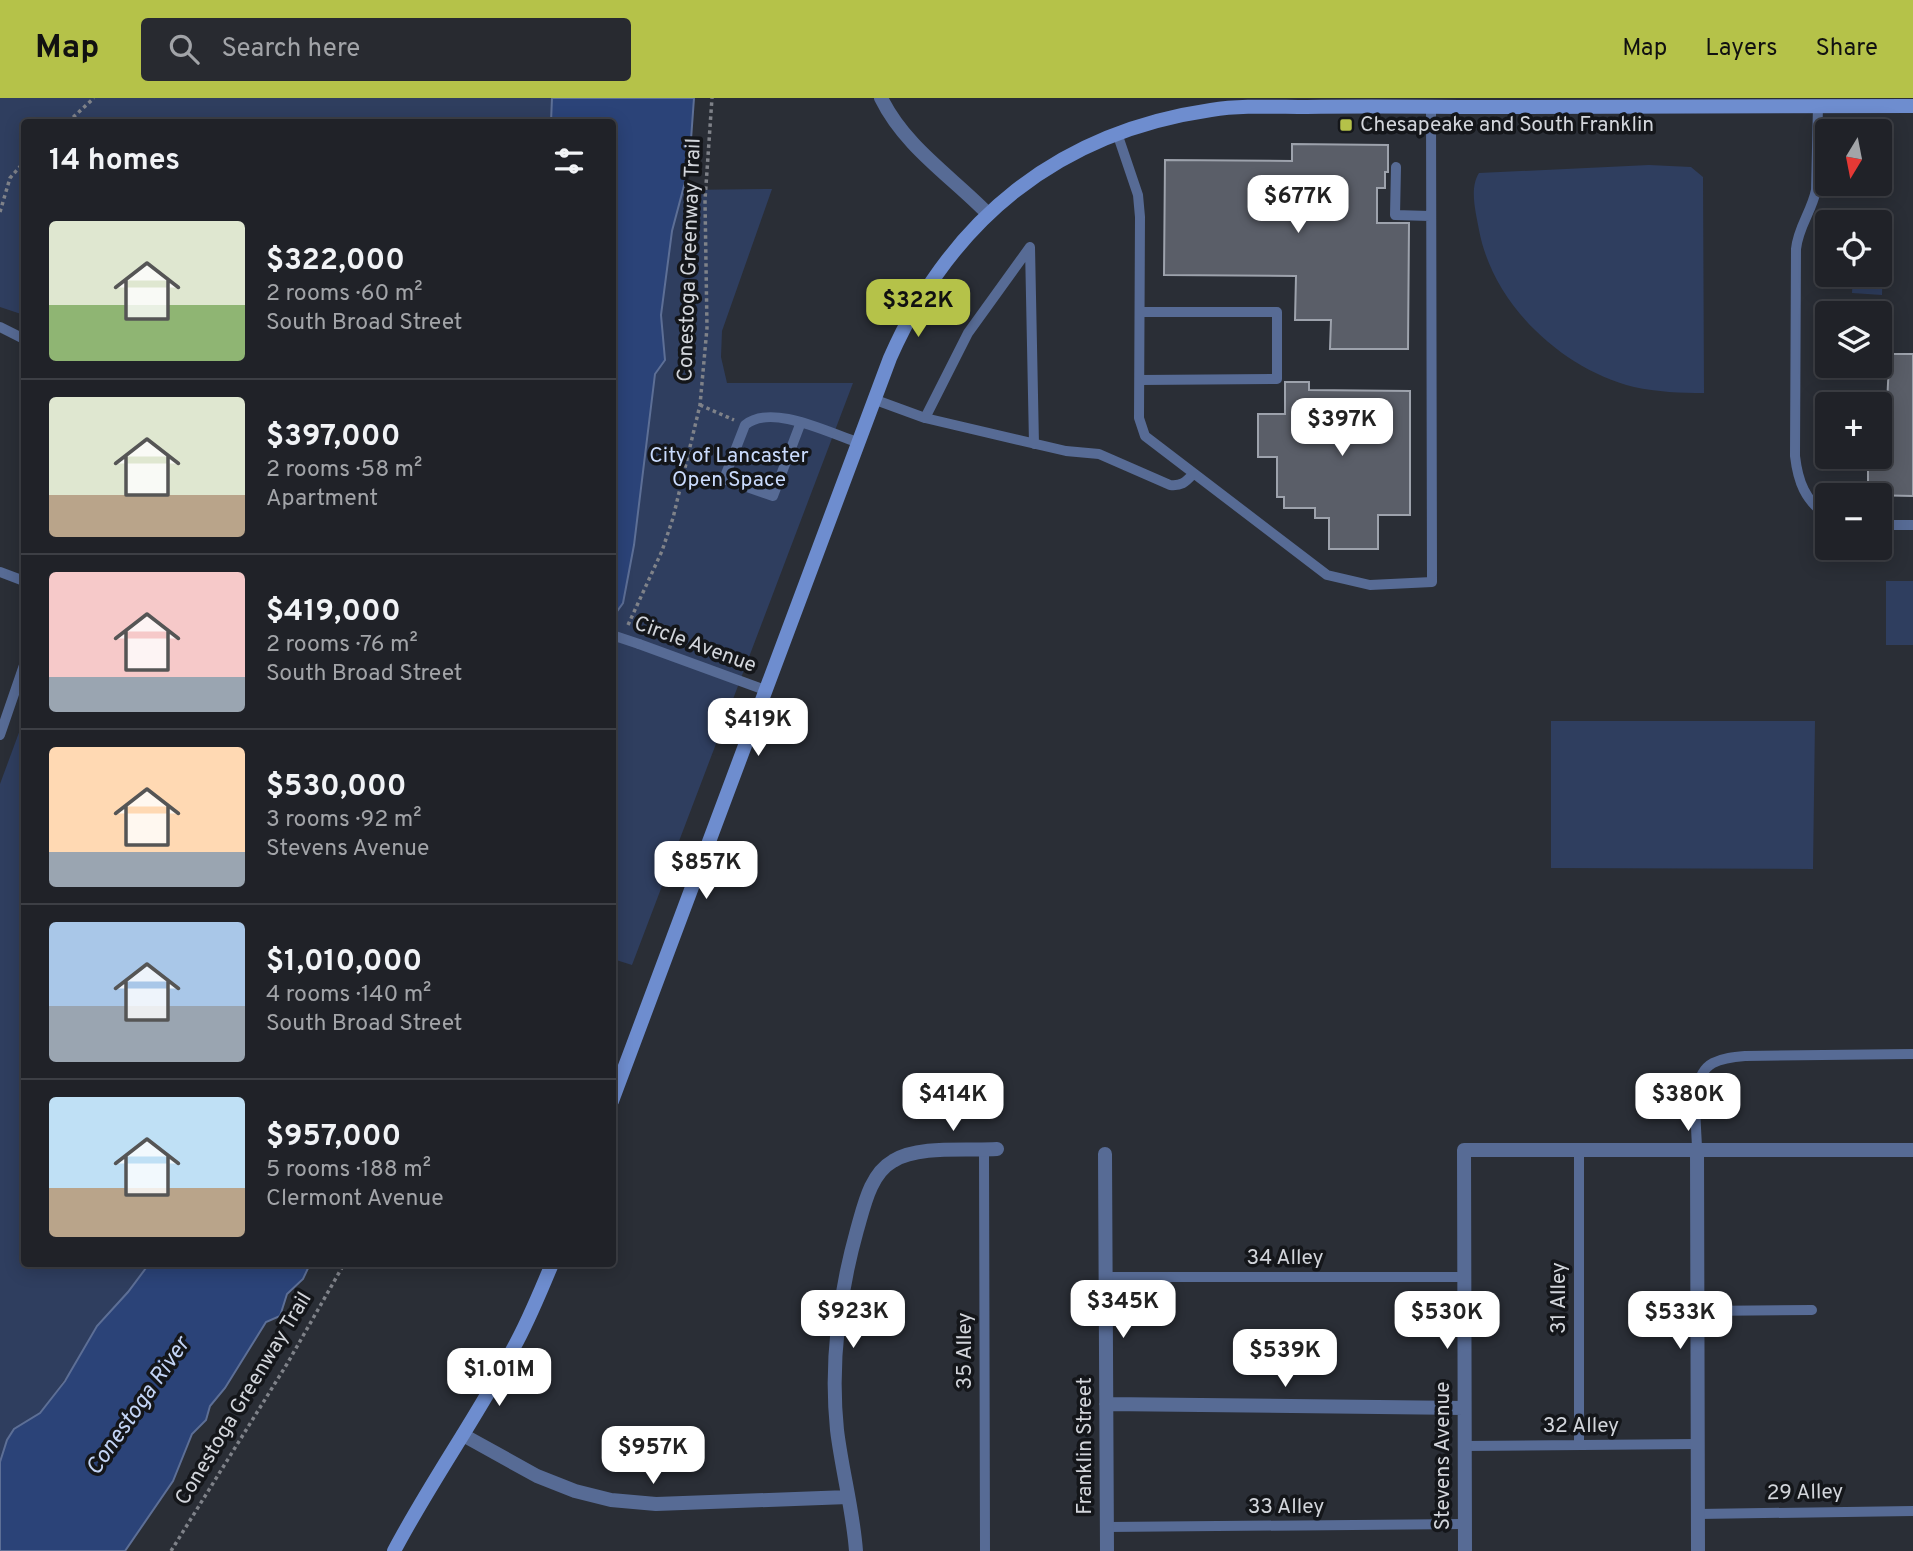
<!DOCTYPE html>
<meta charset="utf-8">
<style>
:root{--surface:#202228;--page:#282a30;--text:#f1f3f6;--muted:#a2a4a8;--line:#3d3f45;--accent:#b5c249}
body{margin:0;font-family:Overpass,sans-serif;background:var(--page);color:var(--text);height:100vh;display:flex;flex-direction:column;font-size:26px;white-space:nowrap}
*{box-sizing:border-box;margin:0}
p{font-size:23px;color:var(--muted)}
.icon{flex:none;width:38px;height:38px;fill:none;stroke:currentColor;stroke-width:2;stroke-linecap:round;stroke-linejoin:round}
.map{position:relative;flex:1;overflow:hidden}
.sheet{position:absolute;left:21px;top:21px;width:595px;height:1148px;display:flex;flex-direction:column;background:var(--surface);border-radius:7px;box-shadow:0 4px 18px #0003,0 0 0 2px var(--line)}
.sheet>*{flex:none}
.needle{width:46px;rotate:190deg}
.controls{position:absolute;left:1815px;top:21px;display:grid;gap:14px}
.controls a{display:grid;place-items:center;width:77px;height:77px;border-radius:7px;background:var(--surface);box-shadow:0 4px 18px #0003,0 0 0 2px var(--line);font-size:35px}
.price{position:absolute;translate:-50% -60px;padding:0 16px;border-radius:14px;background:#fff;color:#222;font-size:23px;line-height:46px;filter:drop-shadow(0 2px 4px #0008)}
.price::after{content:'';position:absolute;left:50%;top:42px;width:21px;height:16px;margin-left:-10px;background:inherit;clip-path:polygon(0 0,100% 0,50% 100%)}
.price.on{background:var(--accent);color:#111}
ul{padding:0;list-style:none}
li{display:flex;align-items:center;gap:21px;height:175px;padding:0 28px}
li+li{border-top:2px solid var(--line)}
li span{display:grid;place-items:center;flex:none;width:196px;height:140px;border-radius:7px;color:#555}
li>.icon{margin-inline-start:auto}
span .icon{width:84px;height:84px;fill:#fffc;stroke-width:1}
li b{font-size:30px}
h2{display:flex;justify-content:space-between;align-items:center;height:84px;padding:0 28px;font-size:30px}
header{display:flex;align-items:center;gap:42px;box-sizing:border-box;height:98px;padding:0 35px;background:var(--accent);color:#111}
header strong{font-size:33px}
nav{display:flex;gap:38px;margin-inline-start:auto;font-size:24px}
.search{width:490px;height:63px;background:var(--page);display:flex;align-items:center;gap:18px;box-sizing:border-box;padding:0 24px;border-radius:7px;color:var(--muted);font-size:26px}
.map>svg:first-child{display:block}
</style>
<header>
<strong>Map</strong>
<div class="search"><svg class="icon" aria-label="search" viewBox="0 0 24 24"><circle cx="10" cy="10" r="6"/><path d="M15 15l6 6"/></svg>Search here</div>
<nav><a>Map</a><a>Layers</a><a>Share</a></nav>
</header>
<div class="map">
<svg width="1913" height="1453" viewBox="0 0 1913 1453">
<rect width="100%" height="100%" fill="#2a2e36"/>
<path fill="#2f3e5f" d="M0,0H552L551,24H24V217L0,209Z
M1649,67L1691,69L1703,79L1704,295C1681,295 1657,294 1634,289C1562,271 1493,207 1479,132C1476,114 1469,91 1479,75Z
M772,91L722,233L721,259L727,285H853L632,867L613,861V519L623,505L634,446L655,276L665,262L661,217L672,133L683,92Z
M1880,163H1883L1882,197L1852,195L1853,177H1880Z
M1886,483H1913V547H1886Z
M24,621V1166H149L40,1315L14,1331L0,1364V686Z
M1551,623H1815L1813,771L1551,770Z"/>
<path fill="#2b4378" stroke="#5d6f96" stroke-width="2" d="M552,0H694L689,69L672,133L661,217L665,262L655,276L634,447L623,505L613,519L612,24H551Z
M149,1166H310L303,1181L287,1196L280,1218L266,1224L225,1290L210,1308L206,1322L192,1336L173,1383L125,1453H0V1364L7,1342L14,1331L40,1315L65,1283L97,1228L128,1194Z"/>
<path fill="#5a5e68" stroke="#9da2ac" stroke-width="2" d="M1292,46L1388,47V74H1385V90H1377V125H1409L1408,251H1330L1331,222H1295L1296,178L1164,177L1165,62L1292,63Z
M1892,256H1913V398L1868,397V359H1880V306H1887L1889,265H1892Z
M1285,284H1309V292L1410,293V417H1378V451H1329V420H1315V410H1284V399H1277V359H1258V316H1285Z"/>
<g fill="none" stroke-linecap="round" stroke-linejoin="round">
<path stroke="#7f8289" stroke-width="3.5" stroke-dasharray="3.5 3.5" stroke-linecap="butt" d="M68,24L94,0
M0,114L10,80L24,64
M700,307L734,322
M628,527L662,453L673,420L700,307L707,230L705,102L712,0
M612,562L616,554
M171,1453L287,1266L344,1166"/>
<path stroke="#576b95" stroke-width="10" d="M1818,8L1816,92C1812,113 1798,129 1796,151L1795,358C1798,384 1805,402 1827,418
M1117,35L1138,97L1140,119L1139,320L1145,338L1327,477L1370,487L1432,484L1431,8
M1396,69L1395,117L1430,118
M0,229L24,241
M1140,282L1277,281V214H1140
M873,301L925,320L1066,353L1099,356L1170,387C1181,388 1185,385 1193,376
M925,320L968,235L1030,149L1034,346
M801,324L773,398L724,381L745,327C771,305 829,335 857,344
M1880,427H1913
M0,474L24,483
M639,546L765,592
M0,637L24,567
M984,1052L985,1453
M1697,1052C1697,1028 1688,978 1713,965C1723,960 1734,959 1745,958L1913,956
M1105,1179H1464
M1697,1213L1812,1212
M1579,1347V1052
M1464,1348L1698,1346
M1698,1416L1913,1413
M1107,1429L1465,1426"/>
<path stroke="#576b95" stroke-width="14" d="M881,0C905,49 951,78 988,116
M1697,1052L1698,1453
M1105,1056L1107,1453
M1106,1306L1464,1310
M463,1337L537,1378L575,1393L611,1402L656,1406L848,1399
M856,1453C853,1412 842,1373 837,1332C830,1264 839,1197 857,1132C864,1108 870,1076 893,1063C918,1047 967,1053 997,1051
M1465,1453L1464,1052H1913"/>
<path stroke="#6e8dcf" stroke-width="14" d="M612,1003L890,260C951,121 1059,34 1211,12C1242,7 1275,9 1307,9C1369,8 1431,9 1494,9C1633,9 1773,8 1913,8
M394,1453C431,1383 477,1319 514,1249C529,1222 540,1194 552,1166"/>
<path stroke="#576b95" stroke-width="10" d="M612,537L639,546"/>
</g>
<rect fill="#b5c249" stroke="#14161a" stroke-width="2.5" x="1339" y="20" width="14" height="14" rx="3.5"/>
<g text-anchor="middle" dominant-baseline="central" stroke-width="7" stroke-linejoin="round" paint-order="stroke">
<g font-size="21" fill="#d2d5db" stroke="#14161a" text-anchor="start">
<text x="1360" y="27">Chesapeake and South Franklin</text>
</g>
<g font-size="21" fill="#d2d5db" stroke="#14161a">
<text transform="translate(690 162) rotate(-88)">Conestoga Greenway Trail</text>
<text transform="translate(695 547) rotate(20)">Circle Avenue</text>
<text x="1285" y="1160">34 Alley</text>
<text transform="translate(1559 1200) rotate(-90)">31 Alley</text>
<text transform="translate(965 1253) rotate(-90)">35 Alley</text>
<text transform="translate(244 1301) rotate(-59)">Conestoga Greenway Trail</text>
<text x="1581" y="1328">32 Alley</text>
<text transform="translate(1085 1348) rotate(-90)">Franklin Street</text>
<text transform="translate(1443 1358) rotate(-90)">Stevens Avenue</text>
<text transform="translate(1805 1395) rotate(-1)">29 Alley</text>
<text x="1286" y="1409">33 Alley</text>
</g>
<g font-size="21" fill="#cadbfd" stroke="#14161a">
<text x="729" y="358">City of Lancaster<tspan x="729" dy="24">Open Space</tspan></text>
</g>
<g font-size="23" font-style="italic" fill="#c3d4f5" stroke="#14161a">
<text transform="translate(139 1309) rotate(-55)">Conestoga River</text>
</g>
</g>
</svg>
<div class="controls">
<a><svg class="needle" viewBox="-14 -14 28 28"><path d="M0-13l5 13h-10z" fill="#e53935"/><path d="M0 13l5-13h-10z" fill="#a2a4a8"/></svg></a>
<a><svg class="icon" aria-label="locate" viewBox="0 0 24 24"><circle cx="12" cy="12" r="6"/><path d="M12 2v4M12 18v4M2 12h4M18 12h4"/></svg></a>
<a><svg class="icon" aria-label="layers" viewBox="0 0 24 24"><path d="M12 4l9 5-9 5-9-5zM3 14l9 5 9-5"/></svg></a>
<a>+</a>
<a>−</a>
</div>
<b class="price" style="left:1298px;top:137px">$677K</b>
<b class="price on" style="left:918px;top:241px">$322K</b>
<b class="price" style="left:1342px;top:360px">$397K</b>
<b class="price" style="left:758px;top:660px">$419K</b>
<b class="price" style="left:706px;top:803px">$857K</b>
<b class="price" style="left:953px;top:1035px">$414K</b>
<b class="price" style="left:1688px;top:1035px">$380K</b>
<b class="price" style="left:1123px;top:1242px">$345K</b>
<b class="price" style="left:853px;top:1252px">$923K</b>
<b class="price" style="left:1447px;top:1253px">$530K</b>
<b class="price" style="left:1680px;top:1253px">$533K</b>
<b class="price" style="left:1285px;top:1291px">$539K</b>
<b class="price" style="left:499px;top:1310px">$1.01M</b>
<b class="price" style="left:653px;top:1388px">$957K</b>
<section class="sheet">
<h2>14 homes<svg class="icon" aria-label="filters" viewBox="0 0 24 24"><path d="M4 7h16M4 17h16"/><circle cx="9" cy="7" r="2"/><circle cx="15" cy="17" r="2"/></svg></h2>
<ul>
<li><span style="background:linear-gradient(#dfe7d0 60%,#8fb573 0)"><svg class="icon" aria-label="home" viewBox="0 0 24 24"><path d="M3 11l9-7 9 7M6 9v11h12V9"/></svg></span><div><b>$322,000</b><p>2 rooms · 60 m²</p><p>South Broad Street</p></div></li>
<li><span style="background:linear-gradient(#dfe7d0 70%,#b9a48a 0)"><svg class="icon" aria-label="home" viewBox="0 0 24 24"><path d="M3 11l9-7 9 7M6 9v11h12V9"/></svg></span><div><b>$397,000</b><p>2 rooms · 58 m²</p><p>Apartment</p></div></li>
<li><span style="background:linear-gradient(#f6c9c9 75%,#9aa5b1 0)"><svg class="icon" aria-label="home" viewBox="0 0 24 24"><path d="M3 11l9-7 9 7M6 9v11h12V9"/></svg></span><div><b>$419,000</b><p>2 rooms · 76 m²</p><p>South Broad Street</p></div></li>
<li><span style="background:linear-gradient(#ffd9b3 75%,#9aa5b1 0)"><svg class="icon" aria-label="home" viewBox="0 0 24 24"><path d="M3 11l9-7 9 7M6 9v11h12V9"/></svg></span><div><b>$530,000</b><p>3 rooms · 92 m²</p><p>Stevens Avenue</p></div></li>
<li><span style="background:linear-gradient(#a9c7e8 60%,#9aa5b1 0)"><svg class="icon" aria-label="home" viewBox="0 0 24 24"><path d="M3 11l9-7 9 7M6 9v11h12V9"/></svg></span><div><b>$1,010,000</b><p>4 rooms · 140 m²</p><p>South Broad Street</p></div></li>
<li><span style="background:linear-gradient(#bfe0f5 65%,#b9a48a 0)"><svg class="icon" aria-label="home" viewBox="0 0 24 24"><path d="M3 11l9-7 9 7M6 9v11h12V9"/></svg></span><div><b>$957,000</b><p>5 rooms · 188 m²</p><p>Clermont Avenue</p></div></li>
</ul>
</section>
</div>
